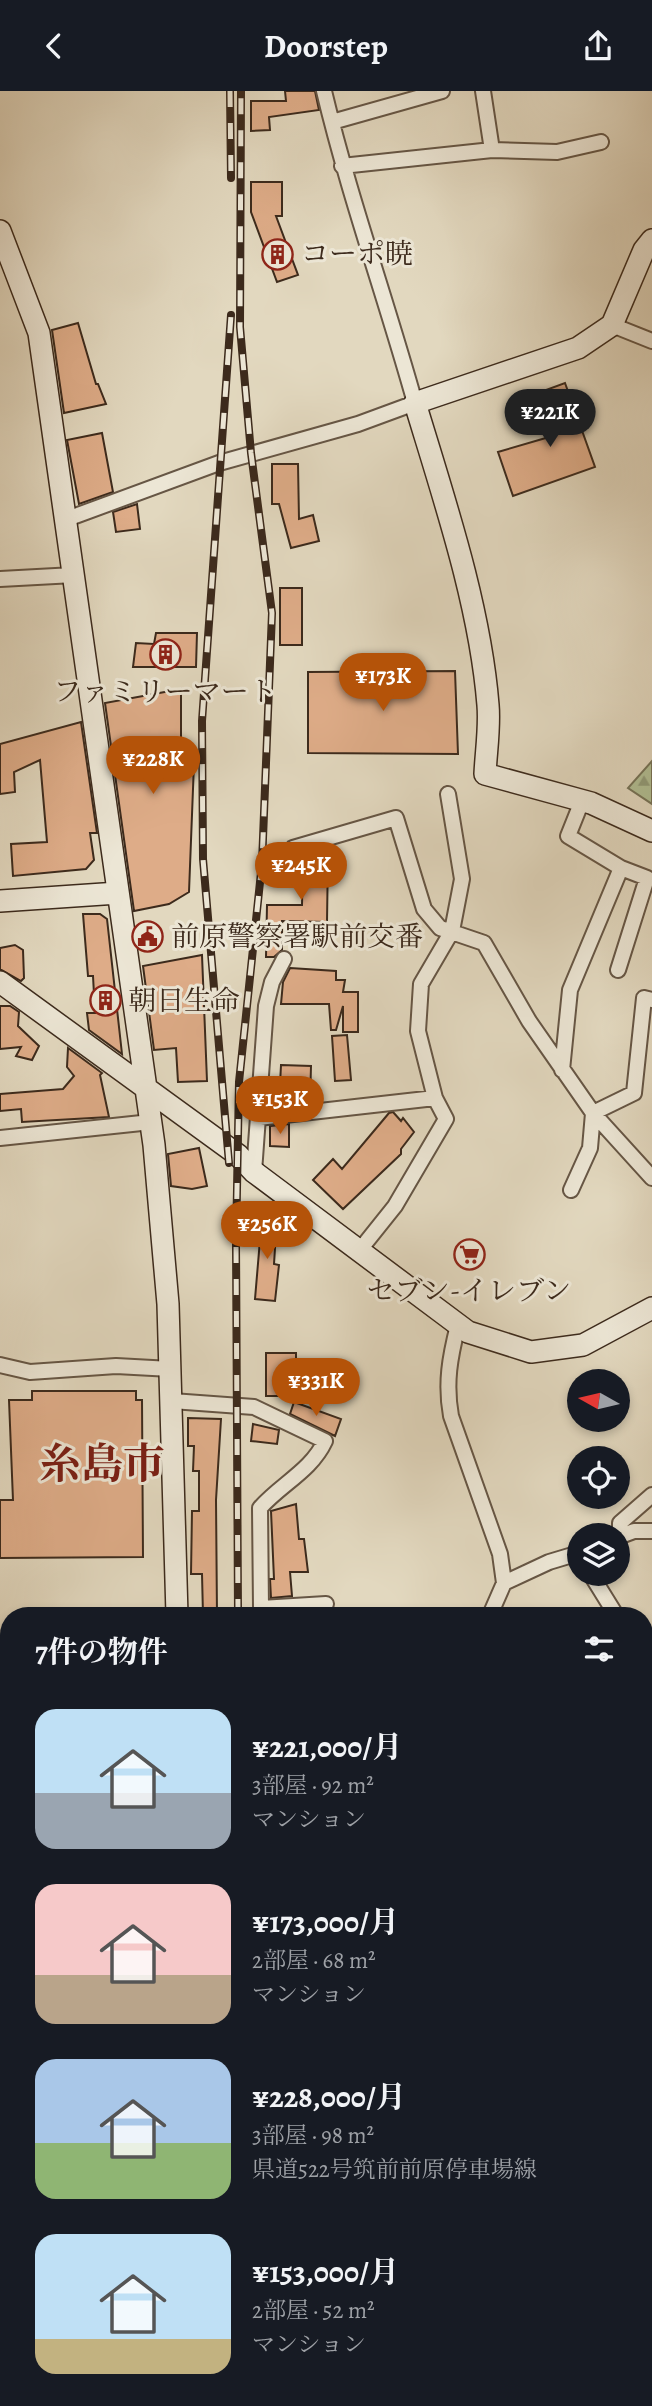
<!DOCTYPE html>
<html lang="ja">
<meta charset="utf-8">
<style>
:root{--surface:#171b24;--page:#20242c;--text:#f1f3f6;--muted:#9ea1a6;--accent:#b45309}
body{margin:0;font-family:Alegreya,"Noto Serif JP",serif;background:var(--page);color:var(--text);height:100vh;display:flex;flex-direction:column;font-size:26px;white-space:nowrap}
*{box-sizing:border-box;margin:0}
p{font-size:23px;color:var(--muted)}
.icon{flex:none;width:38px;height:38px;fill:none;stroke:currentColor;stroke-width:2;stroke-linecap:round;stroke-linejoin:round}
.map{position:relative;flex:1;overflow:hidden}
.details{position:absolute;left:0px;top:1516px;width:653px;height:800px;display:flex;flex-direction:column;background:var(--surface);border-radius:28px 28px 0 0;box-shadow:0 4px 10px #0003}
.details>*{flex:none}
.needle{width:46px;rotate:278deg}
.buttons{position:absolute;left:567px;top:1278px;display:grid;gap:14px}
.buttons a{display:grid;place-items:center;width:63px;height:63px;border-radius:50%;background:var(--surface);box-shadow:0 4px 10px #0003;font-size:35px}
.price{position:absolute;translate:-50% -60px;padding:0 16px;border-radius:24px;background:var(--accent);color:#fff;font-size:23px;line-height:46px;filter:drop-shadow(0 2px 4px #0008)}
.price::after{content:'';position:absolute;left:50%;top:42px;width:21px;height:16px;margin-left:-10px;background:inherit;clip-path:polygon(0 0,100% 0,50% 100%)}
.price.selected{background:#222;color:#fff}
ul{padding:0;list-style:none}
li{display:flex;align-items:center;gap:21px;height:175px;padding:0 35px}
li span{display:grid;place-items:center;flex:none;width:196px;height:140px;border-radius:21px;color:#555}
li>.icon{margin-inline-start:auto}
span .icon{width:84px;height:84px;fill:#fffc;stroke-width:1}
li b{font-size:30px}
h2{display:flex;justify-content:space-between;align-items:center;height:84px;padding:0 35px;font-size:30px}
header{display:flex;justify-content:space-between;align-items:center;height:91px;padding:0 35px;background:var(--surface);font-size:32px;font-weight:600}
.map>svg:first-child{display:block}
</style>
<header><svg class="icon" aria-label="back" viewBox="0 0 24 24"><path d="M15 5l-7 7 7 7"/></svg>Doorstep<svg class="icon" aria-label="share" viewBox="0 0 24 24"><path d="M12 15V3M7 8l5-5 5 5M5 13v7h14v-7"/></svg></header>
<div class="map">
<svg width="652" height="2315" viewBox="0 0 652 2315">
<defs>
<pattern id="forest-firs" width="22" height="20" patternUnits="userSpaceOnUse" patternTransform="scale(1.75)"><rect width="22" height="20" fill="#b1bf94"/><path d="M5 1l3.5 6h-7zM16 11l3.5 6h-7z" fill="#919b78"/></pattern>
</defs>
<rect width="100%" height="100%" fill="#e2d8bf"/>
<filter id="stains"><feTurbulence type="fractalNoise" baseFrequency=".00286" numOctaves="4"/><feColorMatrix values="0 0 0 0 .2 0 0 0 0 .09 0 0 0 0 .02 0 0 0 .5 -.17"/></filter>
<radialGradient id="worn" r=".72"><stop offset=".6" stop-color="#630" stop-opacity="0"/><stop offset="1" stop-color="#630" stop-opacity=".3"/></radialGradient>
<path fill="url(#forest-firs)" stroke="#767458" stroke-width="2" d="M652,670V713L628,697Z"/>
<path fill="#deac88" stroke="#3c2a1c" stroke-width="2" d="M285,0H315L319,19L269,26L270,39L251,40V10H286Z
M251,91H282V125H276L298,184L277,191L251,121Z
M78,232L96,293H98L106,313L64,322L52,239Z
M565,292L595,376L513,405L498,361L556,344L543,300Z
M102,342L113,401L79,413L67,349Z
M272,373H298L299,428L313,424L319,450L291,457L279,413H272Z
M137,413L140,438L116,441L113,421Z
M280,497H302V554H280Z
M156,542H197L196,576H133L136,552L154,553Z
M455,580L458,663L308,662V581Z
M181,598V670L194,672L189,801L169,813L134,820L105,612Z
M81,631L97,742H90L94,769L86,778L13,785L11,753L47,751L40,669L14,681L15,701L0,703V653Z
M313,761H328L327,831L282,830V859L274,866H266L267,814H302L303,764Z
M83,823H100L107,828L122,963L89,939L87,922H95L93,885H88Z
M15,854L23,859L24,887L21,890L0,878V857Z
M202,864L207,990L178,991L176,957L154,959L143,875Z
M290,877L336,880V889H345L343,901H358V941H343V915L336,939H331L329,913H281L283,891Z
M0,915H10L19,921L18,935L39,955L32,969L16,965L21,956L0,958Z
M347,944L351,989L335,990L332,945Z
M68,957L102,982L100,984L109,1026L22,1031L21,1018L0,1020V1003L63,998L74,985L67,976Z
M281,974L311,975L310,1011L279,1013Z
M393,1021L401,1030L403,1027L414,1041L401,1058V1063L343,1118L313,1089L333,1068L342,1078L389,1022Z
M289,1033V1056L270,1055V1035Z
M199,1057L207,1095L192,1098L171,1095L168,1063Z
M262,1125L277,1126L274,1173L279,1174L275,1210L255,1208Z
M266,1262H296V1305H266Z
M32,1300H136V1309H142L143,1466L0,1467V1409H13L9,1309H32Z
M294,1311L341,1328L335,1345L290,1323Z
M188,1327L221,1328L216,1409L217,1524H203L202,1483H191L192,1420H199V1380H193L194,1355H188Z
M253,1333L279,1339L277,1353L251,1350Z
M296,1413L299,1448H304L308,1481H290L292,1505L271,1507L270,1488H274L271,1420Z"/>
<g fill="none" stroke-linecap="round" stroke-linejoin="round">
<defs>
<path id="street" d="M332,31L442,0
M492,59L557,61L601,51
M342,75L492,59L483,0
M612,234L652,250
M67,428L219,372L358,333L415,312C386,208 349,105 324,0
M0,488L74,484
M293,757L396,727L424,818L440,837L484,852L529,930L593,1022L652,1087
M618,879L647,787L621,777
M562,979L570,899L621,777L568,745L582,710
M258,1027L435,1007
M0,1047L151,1031
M254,1081L266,915L272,891L284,868
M571,1099L590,1057L593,1022L634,1002L644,907L652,909
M359,1160L395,1115L446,1028L435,1007L418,940L421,893L452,840L462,788L448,703
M458,1234C450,1266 445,1292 451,1325L500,1463L504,1492L490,1524
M0,1274L30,1281L116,1275L171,1278
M172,1310L254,1316L325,1350C311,1380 281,1393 260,1417L261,1517L326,1513
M618,1446L634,1440H652
M620,1446V1432L652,1404
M590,1482L616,1524
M504,1492L549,1471L579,1462
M644,1560H652
M0,1679L9,1680
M644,1733L652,1732
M0,1752H9
M644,1870H652
M0,1889L9,1887
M644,2022L652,2026
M644,2099H652
M644,2200L652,2184
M644,2255L652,2258
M372,2315L377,2306
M562,2315L566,2306"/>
<path id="secondary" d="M0,140L39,242L154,1054L168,1213L177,1524
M652,149L644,159L612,234L578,257L415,312C444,408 480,514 488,614C490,636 486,661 485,683L591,712L652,740
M0,810L118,802
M0,891L238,1064L254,1081L468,1241L531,1261L583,1254L652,1217
M241,2306L242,2315"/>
<path id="highway" d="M0,2161L9,2173
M105,2306L111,2315"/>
</defs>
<use href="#street" stroke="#665645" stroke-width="18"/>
<use href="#secondary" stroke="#3c2a1c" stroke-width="24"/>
<use href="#highway" stroke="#3c2a1c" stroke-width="30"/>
<use href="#street" stroke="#ece6d5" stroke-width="14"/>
<use href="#secondary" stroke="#ece6d5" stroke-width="21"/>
<use href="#highway" stroke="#e1bc80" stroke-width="26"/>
<defs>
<path id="rail" d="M230,0L231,87
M229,1072L203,768L202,630L231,224
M238,1524L236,1151L239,991L262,772L272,522L251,362L240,236L241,0
M372,2306L376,2315"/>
</defs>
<use href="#rail" stroke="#3c2a1c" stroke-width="8"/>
<use href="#rail" stroke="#ece6d5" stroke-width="5" stroke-dasharray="16" stroke-linecap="butt"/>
</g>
<defs>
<symbol id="building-ring" viewBox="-11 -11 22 22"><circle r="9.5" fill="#ece6d5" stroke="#8f2418" stroke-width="1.5"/><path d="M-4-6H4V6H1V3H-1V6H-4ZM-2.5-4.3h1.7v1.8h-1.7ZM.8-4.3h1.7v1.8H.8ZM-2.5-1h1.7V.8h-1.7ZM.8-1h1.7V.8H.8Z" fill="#8f2418"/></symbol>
<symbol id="civic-ring" viewBox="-11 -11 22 22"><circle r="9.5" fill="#ece6d5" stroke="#8f2418" stroke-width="1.5"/><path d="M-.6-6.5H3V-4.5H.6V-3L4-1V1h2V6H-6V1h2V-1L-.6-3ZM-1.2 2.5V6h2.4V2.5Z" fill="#8f2418"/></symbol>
<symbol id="supermarket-ring" viewBox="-11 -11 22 22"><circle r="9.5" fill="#ece6d5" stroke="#8f2418" stroke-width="1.5"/><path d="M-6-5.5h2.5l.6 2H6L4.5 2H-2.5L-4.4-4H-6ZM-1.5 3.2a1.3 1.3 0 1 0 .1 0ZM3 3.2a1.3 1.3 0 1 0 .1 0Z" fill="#8f2418"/></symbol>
</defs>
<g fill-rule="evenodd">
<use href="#building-ring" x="260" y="146" width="35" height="35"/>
<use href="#building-ring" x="148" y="546" width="35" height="35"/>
<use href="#civic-ring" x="130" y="828" width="35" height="35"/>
<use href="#building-ring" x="88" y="892" width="35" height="35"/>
<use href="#supermarket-ring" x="452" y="1146" width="35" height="35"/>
</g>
<g text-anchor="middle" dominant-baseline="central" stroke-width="6" stroke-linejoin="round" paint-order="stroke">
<g font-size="28" fill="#3c2a1c" stroke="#ece6d5" text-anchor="start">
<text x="301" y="163">コーポ暁</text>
<text x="165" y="601" text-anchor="middle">ファミリーマート</text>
<text x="171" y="846">前原警察署駅前交番</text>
<text x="128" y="910">朝日生命</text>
<text x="469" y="1200" text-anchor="middle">セブン-イレブン</text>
</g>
<g font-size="42" font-weight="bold" fill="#7a1f14" stroke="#ece6d5">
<text x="102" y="1372">糸島市</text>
</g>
</g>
<rect width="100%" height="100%" filter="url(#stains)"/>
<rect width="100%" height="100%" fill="url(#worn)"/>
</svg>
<div class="buttons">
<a><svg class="needle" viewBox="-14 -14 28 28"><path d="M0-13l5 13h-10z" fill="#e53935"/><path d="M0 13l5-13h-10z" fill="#9ea1a6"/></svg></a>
<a><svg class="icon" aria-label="locate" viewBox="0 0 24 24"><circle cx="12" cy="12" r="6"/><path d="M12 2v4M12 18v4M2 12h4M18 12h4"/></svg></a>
<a><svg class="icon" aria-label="layers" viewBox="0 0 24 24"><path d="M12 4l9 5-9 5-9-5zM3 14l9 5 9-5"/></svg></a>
</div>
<b class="price selected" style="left:550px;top:358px">¥221K</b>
<b class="price" style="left:383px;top:622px">¥173K</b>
<b class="price" style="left:153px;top:705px">¥228K</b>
<b class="price" style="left:301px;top:811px">¥245K</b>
<b class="price" style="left:280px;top:1045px">¥153K</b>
<b class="price" style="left:267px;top:1170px">¥256K</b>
<b class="price" style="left:316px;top:1327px">¥331K</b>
<section class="details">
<h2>7件の物件<svg class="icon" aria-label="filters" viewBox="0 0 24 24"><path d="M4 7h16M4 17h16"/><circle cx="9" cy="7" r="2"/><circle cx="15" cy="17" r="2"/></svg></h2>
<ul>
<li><span style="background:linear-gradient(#bfe0f5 60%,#9aa5b1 0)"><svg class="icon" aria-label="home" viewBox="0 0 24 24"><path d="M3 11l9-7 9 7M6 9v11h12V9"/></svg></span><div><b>¥221,000/月</b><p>3部屋 · 92 m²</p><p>マンション</p></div></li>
<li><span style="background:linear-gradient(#f6c9c9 65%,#b9a48a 0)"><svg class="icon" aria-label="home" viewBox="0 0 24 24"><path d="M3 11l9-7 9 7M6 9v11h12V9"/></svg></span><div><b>¥173,000/月</b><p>2部屋 · 68 m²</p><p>マンション</p></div></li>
<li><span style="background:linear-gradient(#a9c7e8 60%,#8fb573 0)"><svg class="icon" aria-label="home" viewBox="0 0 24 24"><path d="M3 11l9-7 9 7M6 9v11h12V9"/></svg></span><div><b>¥228,000/月</b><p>3部屋 · 98 m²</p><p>県道522号筑前前原停車場線</p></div></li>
<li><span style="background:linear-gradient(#bfe0f5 75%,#c2b280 0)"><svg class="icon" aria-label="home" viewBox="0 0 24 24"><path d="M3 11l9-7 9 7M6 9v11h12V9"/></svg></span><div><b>¥153,000/月</b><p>2部屋 · 52 m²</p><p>マンション</p></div></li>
</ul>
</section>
</div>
